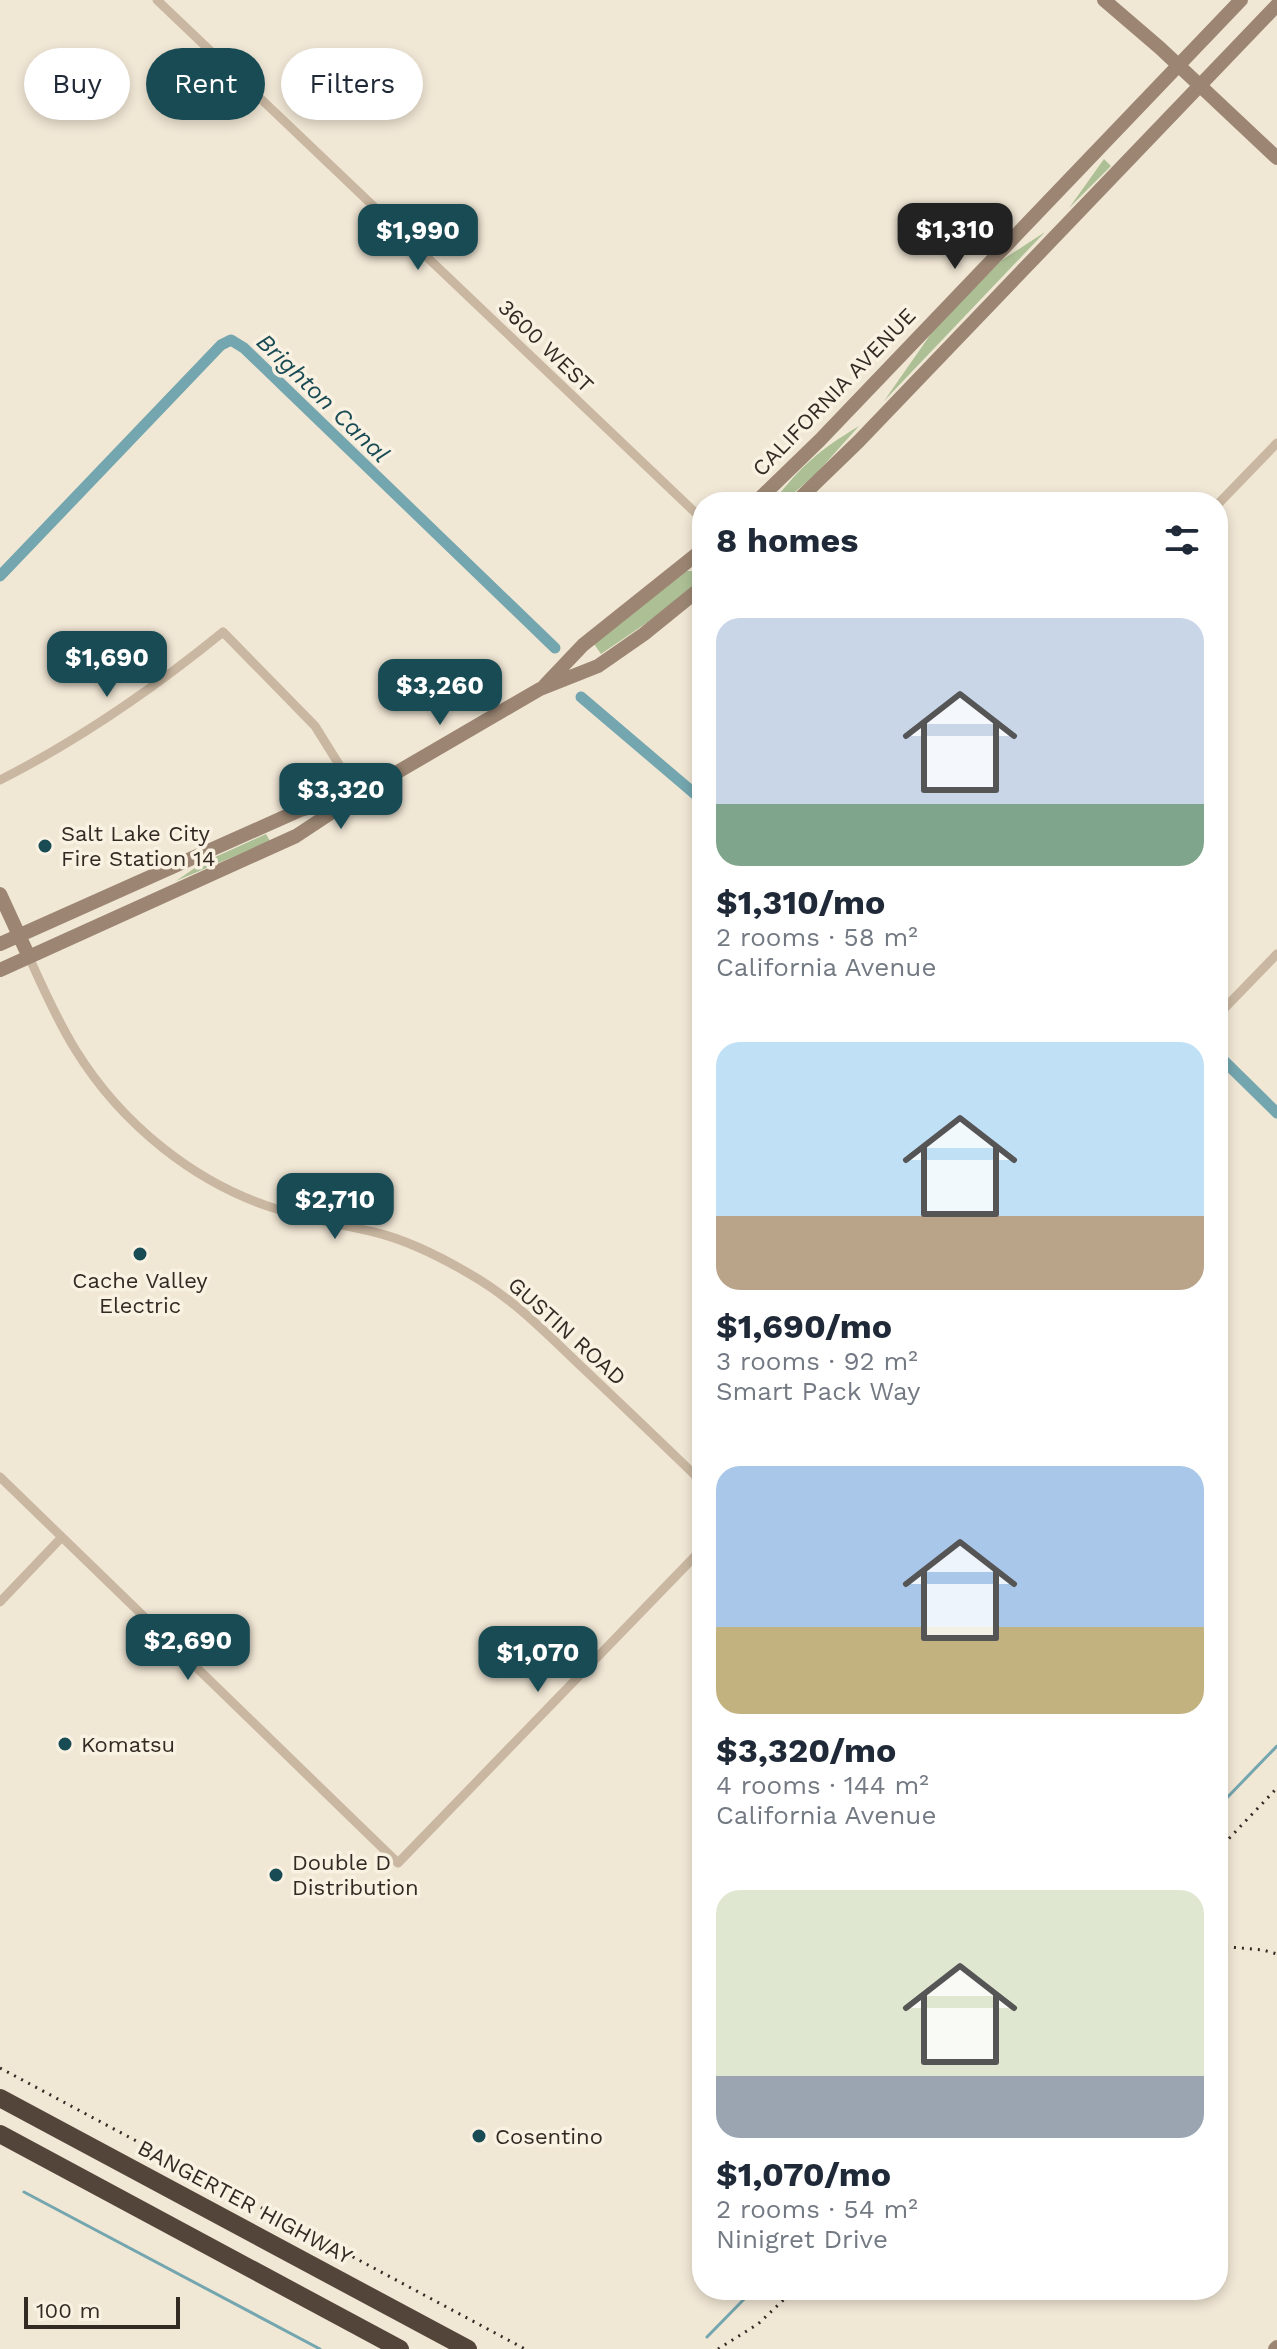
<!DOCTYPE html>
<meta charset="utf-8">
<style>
:root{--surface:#fff;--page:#f6f6f7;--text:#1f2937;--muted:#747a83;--accent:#194b55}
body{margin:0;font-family:"Work Sans",sans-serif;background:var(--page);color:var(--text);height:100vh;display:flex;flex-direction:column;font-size:30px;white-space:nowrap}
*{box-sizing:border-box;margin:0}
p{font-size:26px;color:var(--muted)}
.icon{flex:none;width:44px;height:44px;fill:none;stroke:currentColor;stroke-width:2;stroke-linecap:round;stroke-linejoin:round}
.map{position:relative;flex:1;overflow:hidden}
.panel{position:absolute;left:692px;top:492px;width:536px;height:1808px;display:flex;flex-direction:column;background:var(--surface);border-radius:32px;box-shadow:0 4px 12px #0003}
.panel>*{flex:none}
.hud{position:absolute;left:24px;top:48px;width:548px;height:72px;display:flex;gap:16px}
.scale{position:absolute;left:24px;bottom:20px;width:156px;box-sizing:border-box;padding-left:8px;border:4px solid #332a24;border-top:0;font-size:22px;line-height:28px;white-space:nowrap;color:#332a24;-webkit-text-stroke:6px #f9f1e1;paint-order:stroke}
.price{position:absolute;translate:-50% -68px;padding:0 18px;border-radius:16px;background:var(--accent);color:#fff;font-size:26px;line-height:52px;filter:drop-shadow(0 2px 4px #0008)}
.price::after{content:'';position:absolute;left:50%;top:48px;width:24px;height:18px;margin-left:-12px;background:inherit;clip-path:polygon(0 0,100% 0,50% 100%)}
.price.on{background:#222;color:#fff}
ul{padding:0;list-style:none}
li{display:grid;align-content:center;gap:16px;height:424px;padding:0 24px}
li span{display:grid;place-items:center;height:248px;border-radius:24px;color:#555}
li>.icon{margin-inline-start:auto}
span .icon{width:144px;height:144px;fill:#fffc;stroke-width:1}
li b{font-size:34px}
h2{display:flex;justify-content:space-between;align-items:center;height:96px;padding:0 24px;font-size:34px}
.tag{padding:0 28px;border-radius:36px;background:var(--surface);box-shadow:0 4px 12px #0003;font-size:28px;line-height:72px}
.tag.on{background:var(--accent);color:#fff}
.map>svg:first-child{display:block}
</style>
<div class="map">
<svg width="1277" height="2349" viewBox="0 0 1277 2349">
<rect width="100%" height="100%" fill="#f1e7d5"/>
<path fill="#adc095" d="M1104,159L1111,166L1069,208Z
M1045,232L884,401L935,328L1002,260Z
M859,426L815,475L783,502H773C803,464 818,451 859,426Z
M686,571H700L702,578L661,613L601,654L594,644Z
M266,834L270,841L176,881L202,863Z"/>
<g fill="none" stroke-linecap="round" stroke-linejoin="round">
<path stroke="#74a6af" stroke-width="3" d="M1218,1807L1277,1746
M24,2192L320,2349
M707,2337L753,2290"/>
<path stroke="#74a6af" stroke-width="11" d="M0,576L221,345L231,340L244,348L555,648
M581,697L702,800
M1218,1055L1277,1113"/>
<path stroke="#c9b7a1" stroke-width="9" d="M157,0L702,519
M1218,504L1277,443
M0,780C81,739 153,689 223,632L315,726L358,795
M29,957C43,988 57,1020 75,1049C121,1124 196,1185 280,1210C311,1219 343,1225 374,1232C407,1240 439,1256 468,1273C513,1298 547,1334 584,1369C623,1406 663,1444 702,1482
M1218,1015L1277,954
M0,1477L398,1863L702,1549
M0,1602L62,1537"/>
<path stroke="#9c8673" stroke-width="14" d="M1104,0L1160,48L1277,158
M756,502L820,440L1241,0
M796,502L859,441L1277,5
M545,685L583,645L702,550
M0,894L29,957
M0,944L300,810L353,796
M0,970L296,836L358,795L540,689L598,666L644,634L702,587
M1275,2349L1277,2347"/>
<path stroke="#54453b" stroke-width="18" d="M0,2098L468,2349
M0,2134L400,2349"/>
<path stroke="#332a24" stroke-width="3" stroke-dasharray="2 6" stroke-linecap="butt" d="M1218,1850L1277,1788
M1218,1946L1263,1950L1277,1954
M0,2068L525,2349
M718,2349L758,2324L794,2290"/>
</g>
<g fill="#194b55" stroke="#f9f1e1" stroke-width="3">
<circle cx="45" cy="846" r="8"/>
<circle cx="140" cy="1254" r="8"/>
<circle cx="65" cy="1744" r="8"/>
<circle cx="276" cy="1875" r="8"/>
<circle cx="479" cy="2136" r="8"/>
</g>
<g text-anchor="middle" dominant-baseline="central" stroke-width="7" stroke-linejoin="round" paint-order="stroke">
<g font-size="22" fill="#332a24" stroke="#f9f1e1">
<text transform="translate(546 346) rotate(44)">3600 WEST</text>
<text transform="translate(834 392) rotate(-46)">CALIFORNIA AVENUE</text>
<text transform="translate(567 1331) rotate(42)">GUSTIN ROAD</text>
<text transform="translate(245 2202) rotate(28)">BANGERTER HIGHWAY</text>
</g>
<g font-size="22" fill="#332a24" stroke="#f9f1e1" text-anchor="start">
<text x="61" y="833">Salt Lake City<tspan x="61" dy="25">Fire Station 14</tspan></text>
<text x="140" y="1280" text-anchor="middle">Cache Valley<tspan x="140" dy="25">Electric</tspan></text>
<text x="81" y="1744">Komatsu</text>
<text x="292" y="1862">Double D<tspan x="292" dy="25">Distribution</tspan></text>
<text x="495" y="2136">Cosentino</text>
</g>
<g font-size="24" font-style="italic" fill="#194b55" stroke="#f9f1e1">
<text transform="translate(323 398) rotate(44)">Brighton Canal</text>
</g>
</g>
</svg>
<div class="scale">100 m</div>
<b class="price on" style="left:955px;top:271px">$1,310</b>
<b class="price" style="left:418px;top:272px">$1,990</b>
<b class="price" style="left:107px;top:699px">$1,690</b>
<b class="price" style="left:440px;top:727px">$3,260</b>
<b class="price" style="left:341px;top:831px">$3,320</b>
<b class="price" style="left:335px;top:1241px">$2,710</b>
<b class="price" style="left:188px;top:1682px">$2,690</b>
<b class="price" style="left:538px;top:1694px">$1,070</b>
<div class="hud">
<a class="tag">Buy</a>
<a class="tag on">Rent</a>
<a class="tag">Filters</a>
</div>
<section class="panel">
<h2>8 homes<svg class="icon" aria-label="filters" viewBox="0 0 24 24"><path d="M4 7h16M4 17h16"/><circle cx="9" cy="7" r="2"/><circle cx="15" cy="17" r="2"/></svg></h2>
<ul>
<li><span style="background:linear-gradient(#c9d6e8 75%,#7fa58c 0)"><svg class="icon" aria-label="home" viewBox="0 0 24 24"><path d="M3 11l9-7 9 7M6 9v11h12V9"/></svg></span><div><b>$1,310/mo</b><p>2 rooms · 58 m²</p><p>California Avenue</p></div></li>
<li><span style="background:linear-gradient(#bfe0f5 70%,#b9a48a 0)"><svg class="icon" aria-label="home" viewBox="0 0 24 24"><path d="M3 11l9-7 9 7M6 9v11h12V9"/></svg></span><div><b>$1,690/mo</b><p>3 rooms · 92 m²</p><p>Smart Pack Way</p></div></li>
<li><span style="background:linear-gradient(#a9c7e8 65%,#c2b280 0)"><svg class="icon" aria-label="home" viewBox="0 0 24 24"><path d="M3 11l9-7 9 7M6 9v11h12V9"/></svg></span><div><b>$3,320/mo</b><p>4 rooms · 144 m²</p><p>California Avenue</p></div></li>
<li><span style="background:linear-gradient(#dfe7d0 75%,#9aa5b1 0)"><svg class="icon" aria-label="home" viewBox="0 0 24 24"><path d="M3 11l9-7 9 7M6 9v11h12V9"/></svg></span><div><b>$1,070/mo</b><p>2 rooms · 54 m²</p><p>Ninigret Drive</p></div></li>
</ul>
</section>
</div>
